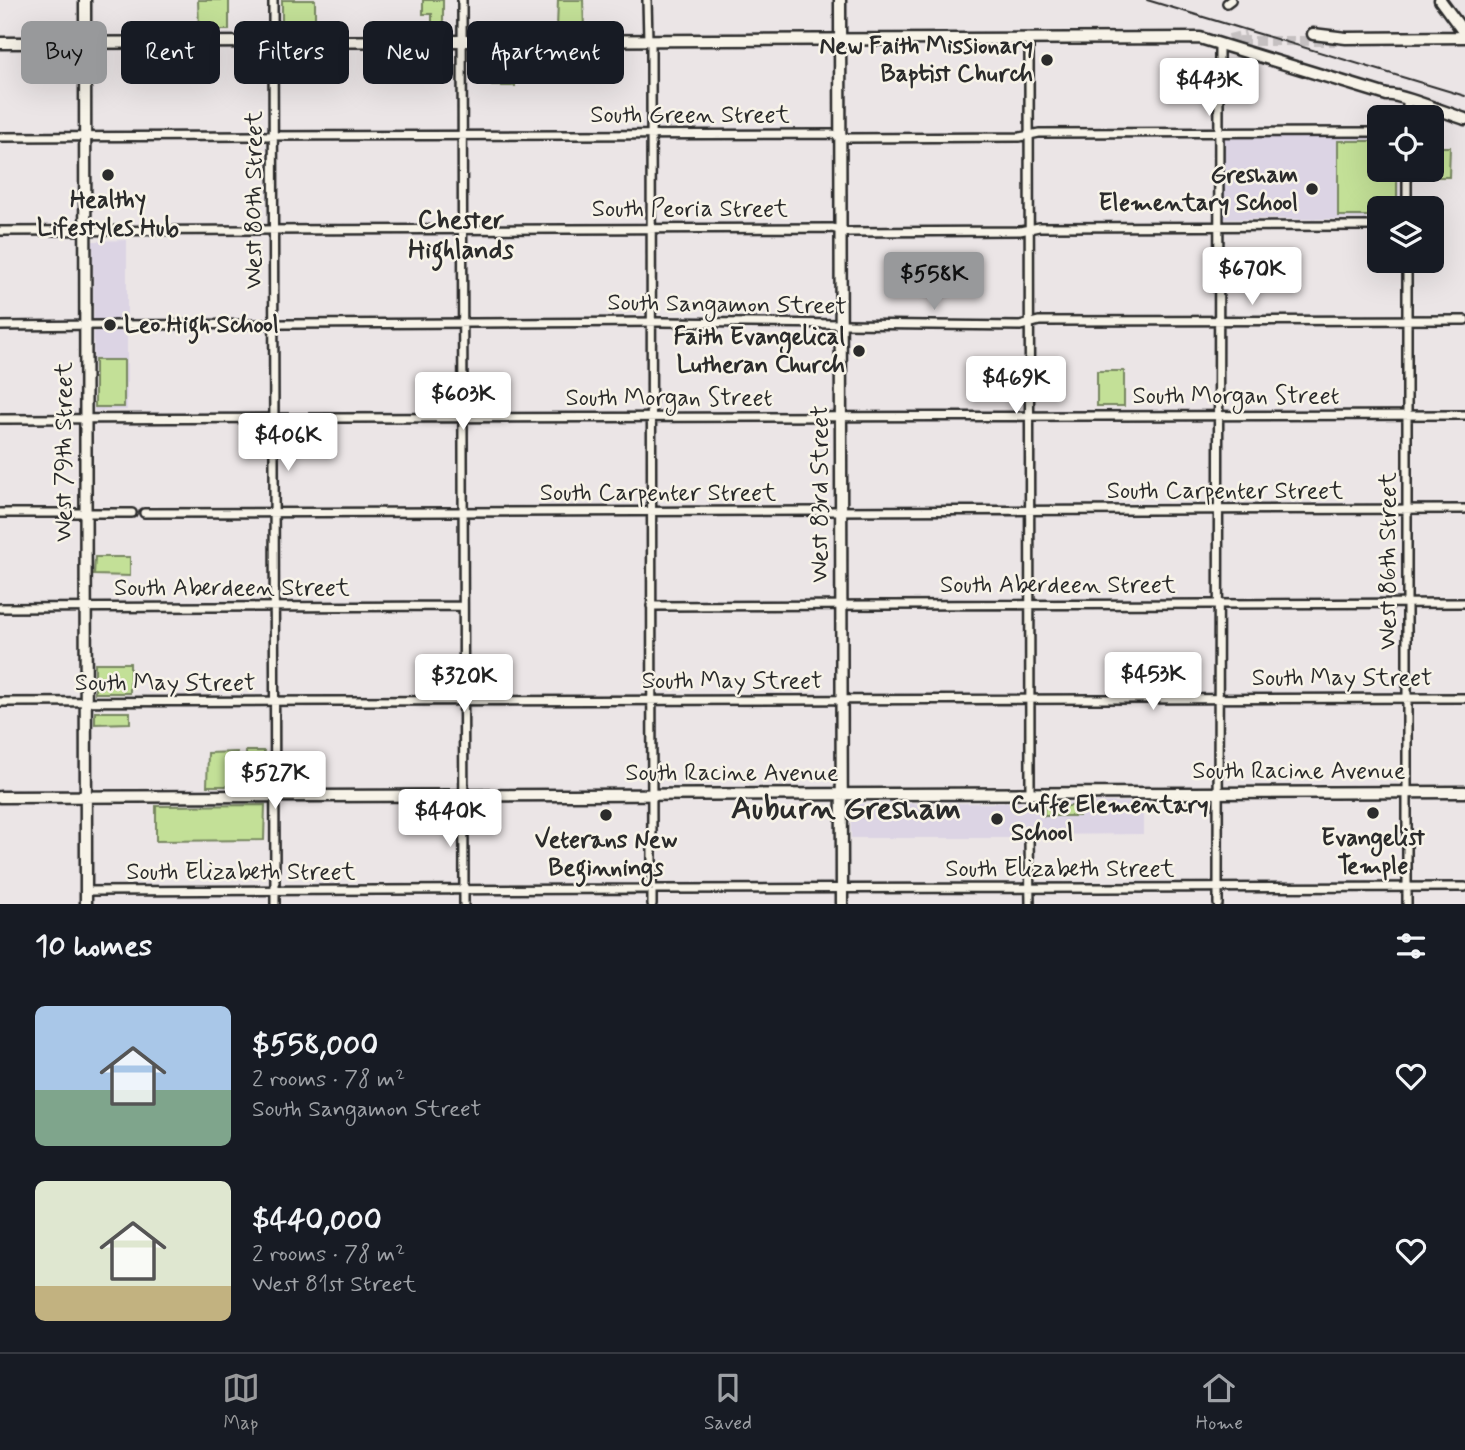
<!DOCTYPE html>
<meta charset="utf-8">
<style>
:root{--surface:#171b24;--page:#242831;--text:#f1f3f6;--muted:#9ea1a6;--line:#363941;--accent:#98999b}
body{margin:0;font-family:Mynerve,sans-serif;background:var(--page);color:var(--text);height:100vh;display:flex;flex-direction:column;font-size:26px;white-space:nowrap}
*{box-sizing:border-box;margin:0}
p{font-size:23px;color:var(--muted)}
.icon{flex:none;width:38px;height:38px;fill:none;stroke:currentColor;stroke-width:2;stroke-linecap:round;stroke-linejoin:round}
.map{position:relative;height:904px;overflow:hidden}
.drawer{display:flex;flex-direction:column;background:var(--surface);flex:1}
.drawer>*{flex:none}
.top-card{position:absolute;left:21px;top:21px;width:700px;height:63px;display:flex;gap:14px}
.tools{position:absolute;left:1367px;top:105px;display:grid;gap:14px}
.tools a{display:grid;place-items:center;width:77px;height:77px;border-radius:10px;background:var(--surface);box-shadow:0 7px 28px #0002;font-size:35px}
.price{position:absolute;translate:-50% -60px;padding:0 16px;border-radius:7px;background:#fff;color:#222;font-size:23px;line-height:46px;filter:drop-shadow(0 2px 4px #0008)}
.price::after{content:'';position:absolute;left:50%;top:42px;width:21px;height:16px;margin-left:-10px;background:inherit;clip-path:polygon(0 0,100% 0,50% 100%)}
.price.on{background:var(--accent);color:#111}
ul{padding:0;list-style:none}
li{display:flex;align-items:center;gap:21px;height:175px;padding:0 35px}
li span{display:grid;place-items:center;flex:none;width:196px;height:140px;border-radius:10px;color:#555}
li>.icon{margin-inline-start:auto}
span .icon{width:84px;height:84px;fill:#fffc;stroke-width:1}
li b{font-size:30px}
h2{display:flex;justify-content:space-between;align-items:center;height:84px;padding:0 35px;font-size:30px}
.pill{padding:0 24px;border-radius:10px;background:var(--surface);box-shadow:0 7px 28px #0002;font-size:24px;line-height:63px}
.pill.on{background:var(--accent);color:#111}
.dock{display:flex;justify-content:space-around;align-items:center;height:98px;border-top:2px solid var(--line);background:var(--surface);font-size:19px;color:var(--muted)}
.dock a{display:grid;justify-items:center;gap:4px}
.dock .on{color:var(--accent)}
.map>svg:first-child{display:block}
</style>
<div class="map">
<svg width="1465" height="904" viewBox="0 0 1465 904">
<rect width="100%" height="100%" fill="#ebe5e6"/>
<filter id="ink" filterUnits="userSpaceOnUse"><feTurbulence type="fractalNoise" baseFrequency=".0143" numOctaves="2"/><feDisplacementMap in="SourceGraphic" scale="14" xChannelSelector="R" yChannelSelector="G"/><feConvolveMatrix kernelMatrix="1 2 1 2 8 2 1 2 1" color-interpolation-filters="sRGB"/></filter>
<g filter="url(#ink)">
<path fill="#dcd4e4" d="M1223,137L1379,138V170H1399V208H1379V219H1224Z
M127,240V410L94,411L93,241Z
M1143,802V834L1036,835L1026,838H851V804Z"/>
<path fill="#c3e097" stroke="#778661" stroke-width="2" d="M198,0H229V30H199Z
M282,0H315V30L282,31Z
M423,0H443V30H432V14H423Z
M558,0H583L584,28H557Z
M515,70V86H492V71Z
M1432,123L1436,124L1437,147H1450L1449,177H1416L1417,170H1432Z
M1338,141H1379V170H1397V208H1379V216H1338Z
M95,360H124V407H95Z
M1097,371H1124V406H1097Z
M95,557H130V576L94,575Z
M95,663H130V693H95Z
M95,712H130V723L95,724Z
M246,751H264V786L247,787Z
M237,752V771H229L228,786H207L208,753Z
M265,805L264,840L156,841V806Z
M1044,806H1080L1079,816H1044Z"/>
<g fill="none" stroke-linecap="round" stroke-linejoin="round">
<path stroke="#c5c0c1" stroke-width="10" stroke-dasharray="10 5" stroke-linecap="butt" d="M1229,39L1246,35
M1239,41H1337"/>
<defs>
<path id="street" d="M273,0L275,904
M462,0L464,904
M647,0L648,40
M1227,3L1231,0
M1029,39L1030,793
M651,40L652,885
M1407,117V101
M0,137L832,134L848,138L1020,137L1039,133L1379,132
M1407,208V170
M0,231L832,228L848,232L1020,231L1039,227L1379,226
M1407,261V904
M113,325L660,322L1020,326L1039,321L1465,320
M0,326L102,325
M0,419L1465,415
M0,513H132
M144,513L1465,509
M651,606L1465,603
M0,608L463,606
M0,702L1465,698
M1029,840L1030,904
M656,889L1465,887
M86,891L648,889
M652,893V904
M1218,904L1219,45"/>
<path id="secondary" d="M85,0L86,904
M840,0L842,904
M1440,0L1465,34
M1313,34L1346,38L1465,37
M0,43L1200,38L1387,95C1398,93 1449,114 1465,119
M0,797L1465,792"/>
</defs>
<use href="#street" stroke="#2b2b2b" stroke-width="12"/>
<use href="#secondary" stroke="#2b2b2b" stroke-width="15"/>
<use href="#street" stroke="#f7f3e8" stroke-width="7"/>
<use href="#secondary" stroke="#f7f3e8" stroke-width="10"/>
<path stroke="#2b2b2b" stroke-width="2" d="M1147,0L1465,96"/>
</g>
</g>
<g fill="#2b2b2b" stroke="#f7f3e8" stroke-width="2.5">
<circle cx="1047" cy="60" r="7"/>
<circle cx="108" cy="175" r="7"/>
<circle cx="1312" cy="189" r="7"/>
<circle cx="110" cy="325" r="7"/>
<circle cx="859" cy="351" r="7"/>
<circle cx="1373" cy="813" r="7"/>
<circle cx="606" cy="815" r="7"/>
<circle cx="997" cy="819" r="7"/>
</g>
<g text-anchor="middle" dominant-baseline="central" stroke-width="5" stroke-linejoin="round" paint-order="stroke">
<g font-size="24" font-weight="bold" fill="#2b2b2b" stroke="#f7f3e8" text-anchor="end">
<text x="1033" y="46">New Faith Missionary<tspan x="1033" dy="28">Baptist Church</tspan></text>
<text x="1298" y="175">Gresham<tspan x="1298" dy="28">Elementary School</tspan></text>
<text x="108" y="200" text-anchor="middle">Healthy<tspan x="108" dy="28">Lifestyles Hub</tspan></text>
<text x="124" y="325" text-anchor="start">Leo High School</text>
<text x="845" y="337">Faith Evangelical<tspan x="845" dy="28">Lutheran Church</tspan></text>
<text x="1011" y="805" text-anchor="start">Cuffe Elementary<tspan x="1011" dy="28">School</tspan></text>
<text x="1373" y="838" text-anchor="middle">Evangelist<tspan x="1373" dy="28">Temple</tspan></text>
<text x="606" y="840" text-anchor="middle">Veterans New<tspan x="606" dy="28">Beginnings</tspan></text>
</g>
<g font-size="24" fill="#2b2b2b" stroke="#f7f3e8">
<text x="690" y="115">South Green Street</text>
<text transform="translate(254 200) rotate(-90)">West 80th Street</text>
<text x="690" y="209">South Peoria Street</text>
<text transform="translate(727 305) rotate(1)">South Sangamon Street</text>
<text x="1236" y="396">South Morgan Street</text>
<text x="669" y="398">South Morgan Street</text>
<text transform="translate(64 452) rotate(-90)">West 79th Street</text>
<text x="1225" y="491">South Carpenter Street</text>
<text x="658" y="493">South Carpenter Street</text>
<text transform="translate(820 494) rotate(-90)">West 83rd Street</text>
<text transform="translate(1388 561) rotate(-90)">West 86th Street</text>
<text x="1058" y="585">South Aberdeen Street</text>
<text x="232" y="588">South Aberdeen Street</text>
<text x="1342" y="678">South May Street</text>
<text x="732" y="681">South May Street</text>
<text x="165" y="683">South May Street</text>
<text x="1299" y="771">South Racine Avenue</text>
<text x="732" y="773">South Racine Avenue</text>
<text x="1060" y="869">South Elizabeth Street</text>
<text x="241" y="872">South Elizabeth Street</text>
</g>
<g font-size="26" font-weight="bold" fill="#2b2b2b" stroke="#f7f3e8">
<text x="461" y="221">Chester<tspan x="461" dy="30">Highlands</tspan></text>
</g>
<g font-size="32" font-weight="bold" fill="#2b2b2b" stroke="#f7f3e8">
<text x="846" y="809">Auburn Gresham</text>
</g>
</g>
</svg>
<div class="tools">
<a><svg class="icon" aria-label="locate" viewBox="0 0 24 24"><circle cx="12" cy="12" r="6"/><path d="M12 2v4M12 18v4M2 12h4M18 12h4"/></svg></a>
<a><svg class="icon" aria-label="layers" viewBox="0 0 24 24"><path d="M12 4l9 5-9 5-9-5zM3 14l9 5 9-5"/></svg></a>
</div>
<b class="price" style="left:1209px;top:118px">$443K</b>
<b class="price" style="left:1252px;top:307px">$670K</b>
<b class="price on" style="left:934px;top:312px">$558K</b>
<b class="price" style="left:1016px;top:416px">$469K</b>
<b class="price" style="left:463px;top:432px">$603K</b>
<b class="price" style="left:288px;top:473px">$406K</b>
<b class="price" style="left:1153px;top:712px">$453K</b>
<b class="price" style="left:464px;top:714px">$320K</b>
<b class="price" style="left:275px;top:811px">$527K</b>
<b class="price" style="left:450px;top:849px">$440K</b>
<div class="top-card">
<a class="pill on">Buy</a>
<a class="pill">Rent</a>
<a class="pill">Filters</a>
<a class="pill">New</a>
<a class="pill">Apartment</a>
</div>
</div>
<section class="drawer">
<h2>10 homes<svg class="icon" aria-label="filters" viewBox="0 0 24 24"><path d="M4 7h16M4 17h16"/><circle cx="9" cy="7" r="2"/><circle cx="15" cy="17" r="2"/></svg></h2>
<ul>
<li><span style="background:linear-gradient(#a9c7e8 60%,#7fa58c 0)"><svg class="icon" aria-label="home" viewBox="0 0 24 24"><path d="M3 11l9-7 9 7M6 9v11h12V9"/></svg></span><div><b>$558,000</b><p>2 rooms · 78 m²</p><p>South Sangamon Street</p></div><svg class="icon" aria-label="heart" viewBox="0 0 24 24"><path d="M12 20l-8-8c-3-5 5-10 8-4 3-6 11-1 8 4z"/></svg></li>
<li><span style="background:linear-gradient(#dfe7d0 75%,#c2b280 0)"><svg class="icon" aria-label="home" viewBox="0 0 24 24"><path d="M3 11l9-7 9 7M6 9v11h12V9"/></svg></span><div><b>$440,000</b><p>2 rooms · 78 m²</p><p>West 81st Street</p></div><svg class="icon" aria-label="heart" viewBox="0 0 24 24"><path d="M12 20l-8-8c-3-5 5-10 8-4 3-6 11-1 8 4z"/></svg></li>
</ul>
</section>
<nav class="dock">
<a class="on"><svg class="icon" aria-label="map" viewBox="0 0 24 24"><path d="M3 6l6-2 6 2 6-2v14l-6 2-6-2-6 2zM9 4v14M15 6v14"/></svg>Map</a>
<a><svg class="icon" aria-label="saved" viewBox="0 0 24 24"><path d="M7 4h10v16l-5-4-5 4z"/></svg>Saved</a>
<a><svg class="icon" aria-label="home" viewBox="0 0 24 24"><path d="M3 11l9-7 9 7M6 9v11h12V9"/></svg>Home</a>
</nav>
